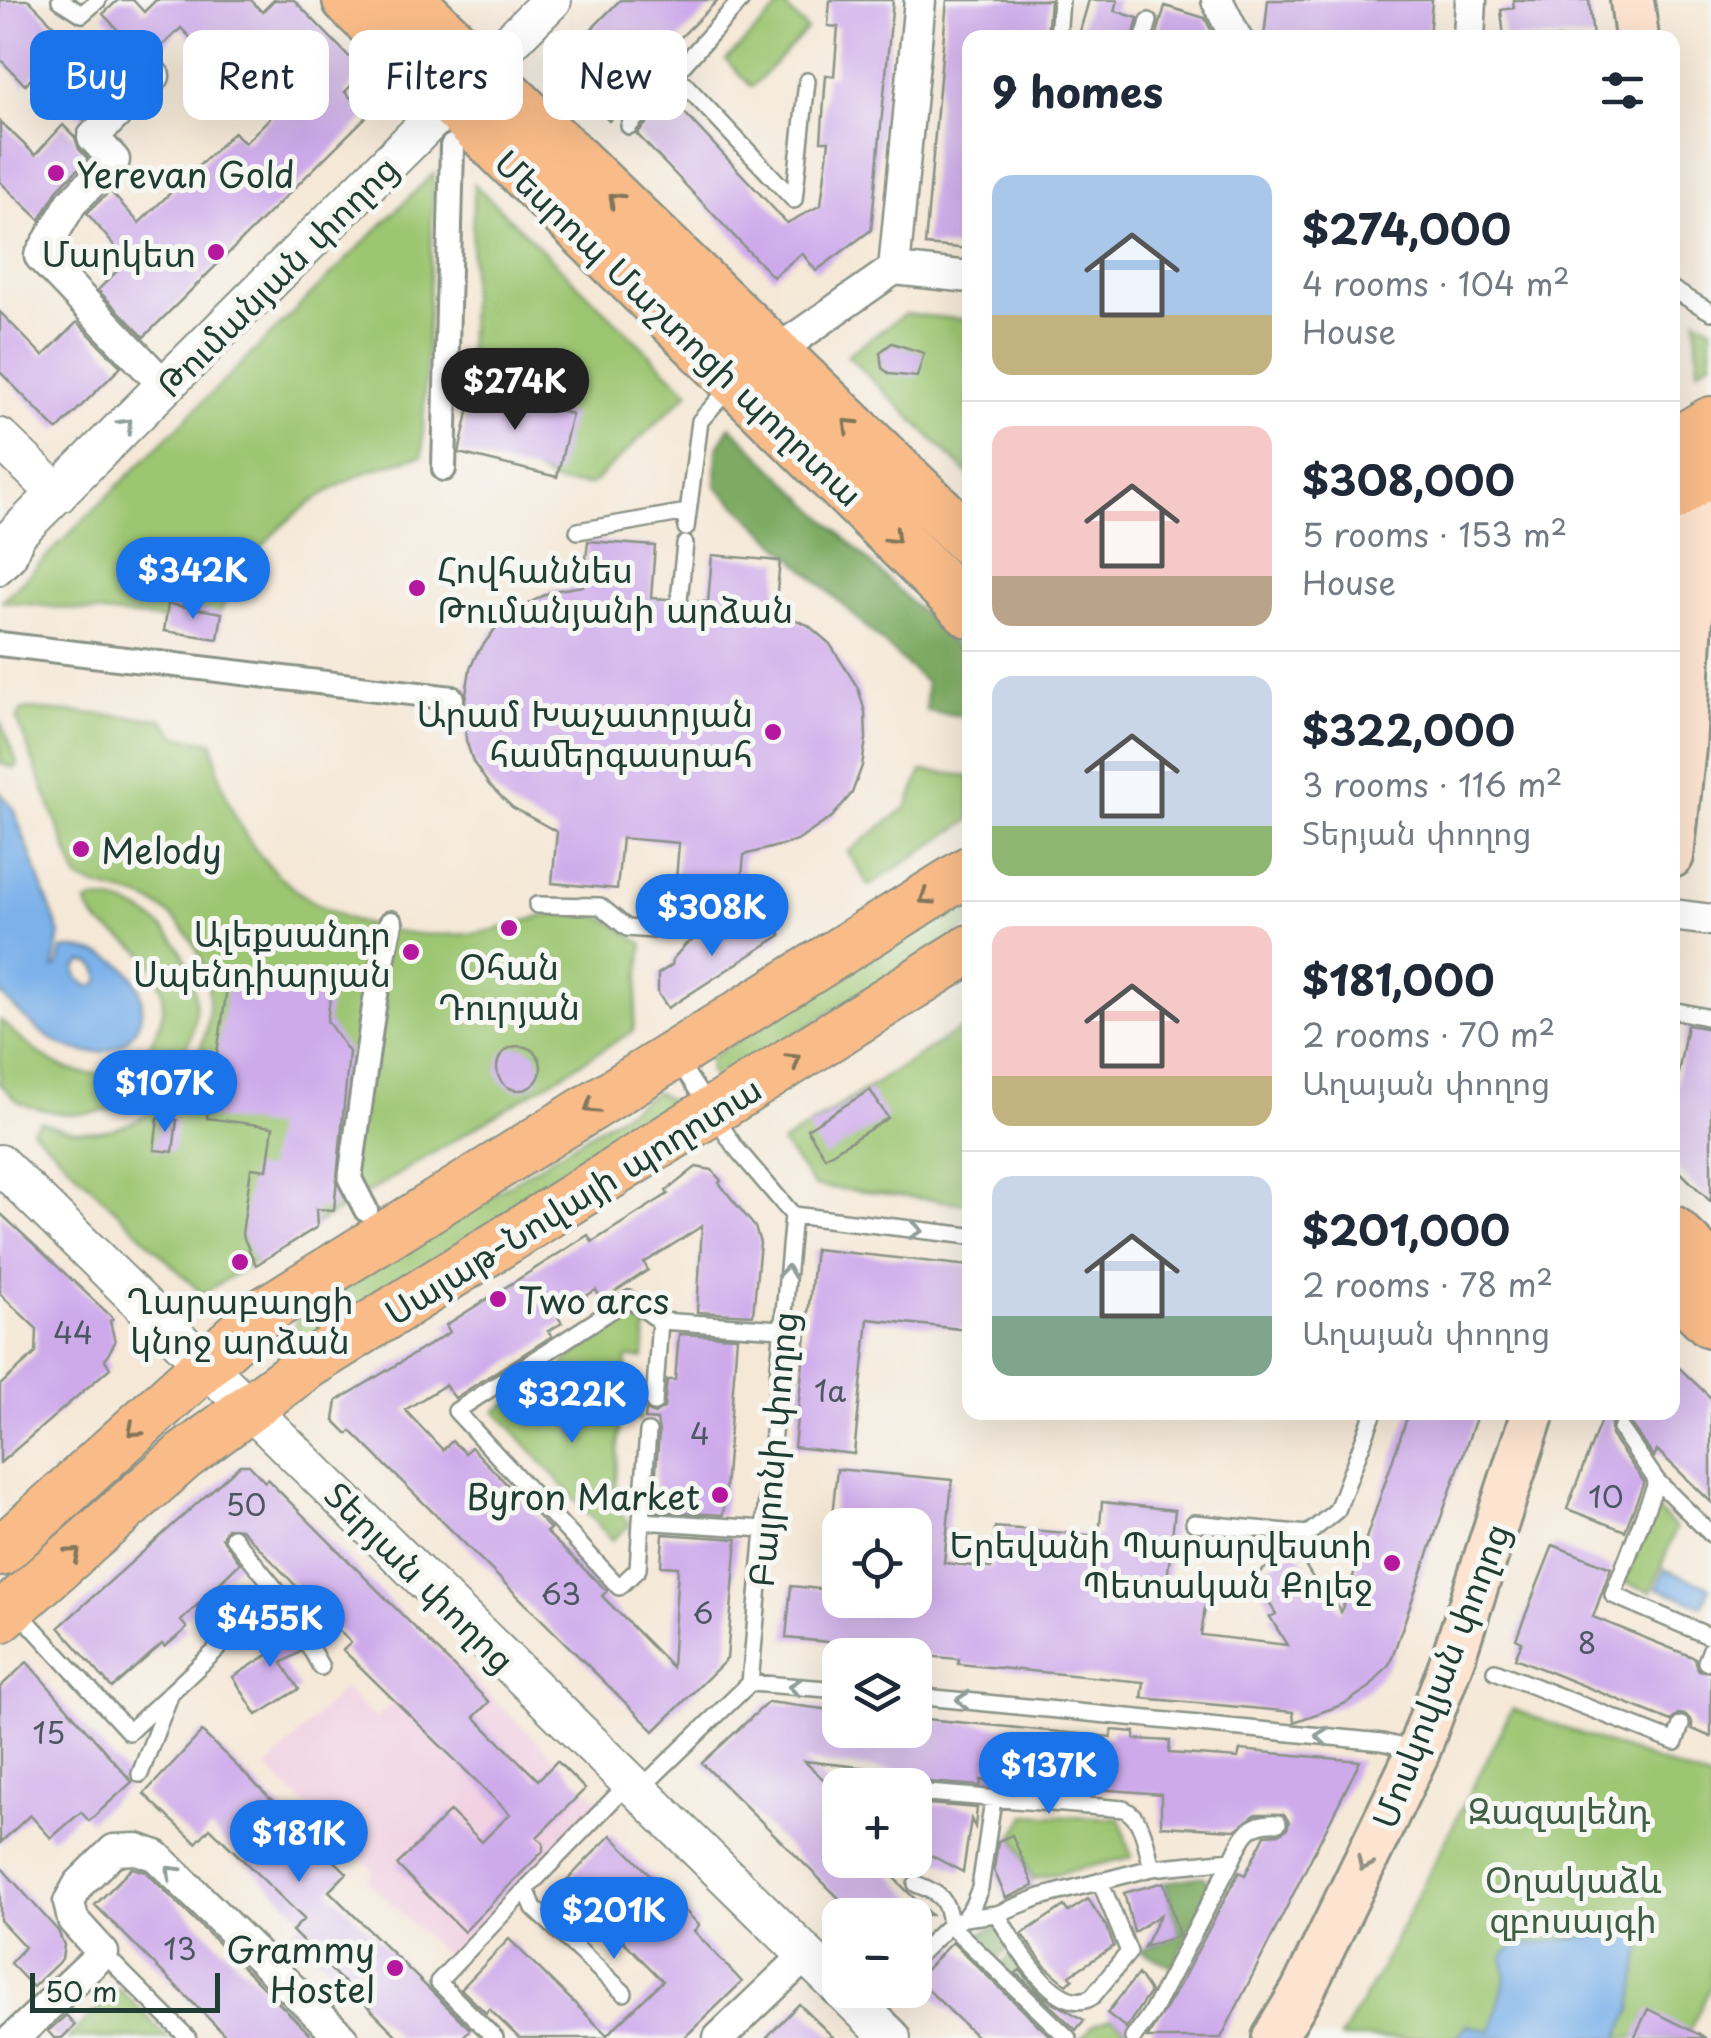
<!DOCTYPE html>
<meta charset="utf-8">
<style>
:root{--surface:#fff;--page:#f2f2f3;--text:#1f2937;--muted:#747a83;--line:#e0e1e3;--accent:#1a73e8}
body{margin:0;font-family:"Playpen Sans","Noto Sans Armenian",sans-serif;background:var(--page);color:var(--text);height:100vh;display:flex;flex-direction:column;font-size:38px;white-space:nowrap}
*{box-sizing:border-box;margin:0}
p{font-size:32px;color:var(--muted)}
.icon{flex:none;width:55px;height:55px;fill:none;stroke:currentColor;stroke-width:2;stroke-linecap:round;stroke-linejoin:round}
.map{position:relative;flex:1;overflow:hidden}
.panel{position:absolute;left:962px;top:30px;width:718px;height:1390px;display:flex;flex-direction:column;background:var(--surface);border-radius:20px;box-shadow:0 10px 40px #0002}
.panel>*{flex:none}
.hud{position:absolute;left:30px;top:30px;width:782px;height:90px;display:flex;gap:20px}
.buttons{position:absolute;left:822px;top:1508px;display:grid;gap:20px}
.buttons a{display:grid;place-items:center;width:110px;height:110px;border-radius:20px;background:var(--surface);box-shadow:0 10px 40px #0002;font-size:50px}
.scale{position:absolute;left:30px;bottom:25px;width:190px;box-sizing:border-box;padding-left:10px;border:5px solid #1f3d34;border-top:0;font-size:28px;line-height:35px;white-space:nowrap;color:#1f3d34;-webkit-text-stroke:8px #f6f6f2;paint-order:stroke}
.price{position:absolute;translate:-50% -85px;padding:0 22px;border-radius:35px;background:var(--accent);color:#fff;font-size:32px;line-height:65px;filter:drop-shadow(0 2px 5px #0008)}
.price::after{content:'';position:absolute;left:50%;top:60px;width:30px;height:22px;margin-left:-15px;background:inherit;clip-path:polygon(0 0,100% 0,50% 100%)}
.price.on{background:#222;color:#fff}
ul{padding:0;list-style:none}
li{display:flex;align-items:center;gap:30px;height:250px;padding:0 30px}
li+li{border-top:2px solid var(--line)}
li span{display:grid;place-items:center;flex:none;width:280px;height:200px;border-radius:20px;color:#555}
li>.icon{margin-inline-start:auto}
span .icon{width:120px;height:120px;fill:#fffc;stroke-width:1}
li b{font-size:42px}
h2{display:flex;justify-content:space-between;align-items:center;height:120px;padding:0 30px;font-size:42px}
.tag{padding:0 35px;border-radius:20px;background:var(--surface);box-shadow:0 10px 40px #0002;font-size:35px;line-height:90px}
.tag.on{background:var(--accent);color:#fff}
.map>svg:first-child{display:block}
</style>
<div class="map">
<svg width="1711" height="2038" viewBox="0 0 1711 2038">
<rect width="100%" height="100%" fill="#f6f6f2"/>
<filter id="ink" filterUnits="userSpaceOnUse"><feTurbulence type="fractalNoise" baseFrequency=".01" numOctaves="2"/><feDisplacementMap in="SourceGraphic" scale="20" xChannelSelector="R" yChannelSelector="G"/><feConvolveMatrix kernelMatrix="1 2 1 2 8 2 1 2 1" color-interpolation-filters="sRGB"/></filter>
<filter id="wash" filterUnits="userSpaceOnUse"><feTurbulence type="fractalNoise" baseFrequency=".0048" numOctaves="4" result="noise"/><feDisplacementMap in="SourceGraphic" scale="40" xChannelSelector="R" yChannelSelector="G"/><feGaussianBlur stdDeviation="2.25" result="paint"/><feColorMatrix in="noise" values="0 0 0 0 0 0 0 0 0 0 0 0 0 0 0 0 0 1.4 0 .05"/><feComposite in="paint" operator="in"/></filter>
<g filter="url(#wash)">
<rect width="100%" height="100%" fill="#f5e8d7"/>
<path fill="#f1d0e2" d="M442,1650L602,1803L452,1962L366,1880L375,1871L267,1768L343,1688L376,1719Z"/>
<path fill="#9dc672" stroke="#5e8253" stroke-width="2.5" d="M783,4L807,30L752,87L726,60Z
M434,173L422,456C329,474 248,536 215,626L2,601Z
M474,184L689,392L591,485L559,484L533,470L465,452Z
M905,314L970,320V476L847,355Z
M1696,318L1711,327V361L1698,369Z
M28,709L162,719L177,736L213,742C233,881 344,947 478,933C517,928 551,906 591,914C608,917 628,935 643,944L633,1031L202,1294L32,1129L40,1121C165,1176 268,1004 170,915C144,891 107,894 78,879L17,719L21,711Z
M0,720L18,765L14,768L0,763Z
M922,771L970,776V820L869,886L848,852L907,807Z
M970,891V926L721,1080L710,1073L709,1059Z
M93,900C122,899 148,912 168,933C179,944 185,957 190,972C218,1062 130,1132 45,1110C39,1108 29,1107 23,1104C15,1100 7,1090 0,1084V1020C21,1039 42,1060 68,1069C123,1089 173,1041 161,986C150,934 95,939 87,903Z
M970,1023V1204L814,1186L782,1143Z
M656,1092L669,1100L671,1110L305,1341L296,1333V1319Z
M631,1316L646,1327L644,1358H627L624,1396L641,1398L640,1420H620L614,1505L630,1525L612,1540L496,1411L533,1385L542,1386L563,1372L565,1362Z
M1654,1507L1676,1528L1651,1592L1624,1582Z
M1512,1709L1711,1781V1986L1686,2038H1340L1375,1980Z
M1026,1815L1120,1819L1131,1857L1033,1879L1014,1836Z
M119,1988L168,2038H68Z
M1112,2018L1130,2031L1124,2038H1082L1093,2025Z"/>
<path fill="#7eab64" stroke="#4e744c" stroke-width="2.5" d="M730,426L970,660V717L926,711V683L716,486L717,449Z
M1203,1876L1214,1887L1172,1967L1140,1950L1179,1936L1165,1882Z
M997,1926L1012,1945L995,1961L971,1937Z
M1011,1954L1059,2000L1048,2011L1000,1966Z"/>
<path fill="#7cb1ea" stroke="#4e778f" stroke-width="2.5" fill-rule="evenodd" d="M0,792L13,808L60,934L54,968L58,967L62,950C76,947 87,951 100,954C178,979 137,1085 58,1043C35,1031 18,1011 0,993ZM82,962C94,961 98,968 100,978L96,986H88L78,978L76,968Z
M566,1378L597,1423L577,1437L546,1392Z
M1664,1569L1710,1587L1702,1606L1657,1588Z
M1643,1931L1632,2010L1618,2038H1457L1467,2025L1491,2031L1506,1977L1503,1954L1516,1945Z"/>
<g id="blocks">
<path fill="#ceaaeb" d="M0,0H29L69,41L25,85L0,59Z
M118,0H133L144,12L156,0H251L262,12L274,0H294L364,72L345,92L368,115L144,337L98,290L127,261L87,213L110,191L139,223L234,132L245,143L294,93L248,45L222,70L181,28L84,120L69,105L130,43L103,14Z
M620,0H718L646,72L654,81L621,118L617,114L609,121L555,66Z
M830,0H893L871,230L816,271L802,253L773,277L637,134L670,97L787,223L821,205L829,141H821L826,75L834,76L838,27L828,26Z
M947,0H1050L1047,38H970V249L925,245Z
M1089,0H1118L1115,11L1138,18L1133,38H1078Z
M1268,0H1432L1429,38H1264Z
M1513,0H1589L1593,38H1504L1501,10L1514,8Z
M1165,6L1205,18L1215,38H1156Z
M0,121L35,155L63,125L75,137L79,149L88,159L58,189L40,220L0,182Z
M0,312L43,356L77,322L121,367L57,430L0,372Z
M892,343L924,353L917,377L890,374L882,368L880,352Z
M473,390L572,414L557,477L459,453Z
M588,541L655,546L651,598L668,599L669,605L677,611L684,610L690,601L708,602L712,555L780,561L775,611L808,625L830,644L858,688L865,712L866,739L862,766L852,793L832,817L797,841L744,855L740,898L675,892L679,843L622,838L617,889L552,883L557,832L512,807L489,785L473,762L466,740L464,707L470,669L476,655L498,625L522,607L552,591L583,586Z
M168,604L222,613L218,639L164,631Z
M772,920L781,935L668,1008L658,993V974L672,965L673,959L686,944L705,934Z
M230,969L331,991L327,1021L349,1052L334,1210L316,1209L317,1227L256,1265L242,1234L251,1168L267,1170L273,1127L207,1118Z
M1687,1025L1711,1029V1202L1672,1164V1107Z
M497 1068a22 22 0 1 1 44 0a22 22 0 1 1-44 0Z
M870,1090L888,1118L825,1157L807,1129Z
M158,1118L177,1120L173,1152L154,1150Z
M696,1167L712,1170L721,1181L719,1183L755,1227L760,1243L753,1315L697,1312L702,1226L644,1263L648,1270L602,1300L596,1290L556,1314L562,1323L548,1331L552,1336L455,1398L445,1385L405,1410L443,1450L452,1441L465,1453L471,1447L550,1529L546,1532L607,1591L602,1596L672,1667L678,1567L661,1566L663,1534L737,1539L727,1659L654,1731L351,1431L348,1434L334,1420L337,1401L450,1332L446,1325L588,1235L592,1242L668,1194L666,1191Z
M0,1213L113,1318L110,1321L115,1342L105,1360L110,1368L0,1463V1385L36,1353L37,1329L0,1294Z
M815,1249L970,1266V1330L868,1319L854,1454L794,1447Z
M679,1334L737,1337L723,1515L653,1511L659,1432L657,1420L645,1419L646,1410L654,1414L664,1408L667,1380H675Z
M1672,1361L1711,1398V1502L1657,1450L1654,1457L1630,1423L1621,1418L1611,1423V1435L1644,1482L1625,1531L1567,1509L1604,1412H1672Z
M1409,1412H1478L1390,1663L1370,1687L1344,1704L1294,1722L1293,1712L1142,1698L1144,1682L958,1664L959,1659L871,1651V1646L786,1638L791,1586L840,1591V1600L915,1604V1525H831L837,1469L952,1480L944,1563L991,1568L995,1527L1099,1536L1102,1502L1175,1510L1167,1581L1208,1585L1201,1635L1287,1645L1270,1617L1276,1614L1253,1576L1296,1550L1319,1588L1324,1584L1341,1612Z
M240,1465H249L265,1482L267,1479L489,1702L474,1717L538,1780L557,1761L585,1789L537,1837L543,1843V1851L464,1932L397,1865L450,1811L482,1842L510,1814L343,1650L351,1643L241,1529L227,1528L222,1538L240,1563L181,1621L187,1628L165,1647L162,1644L112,1688L59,1627Z
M1553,1545L1611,1568L1593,1617L1695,1658L1698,1670L1711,1672V1737L1692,1729V1722L1686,1715L1678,1714L1671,1721L1515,1658L1522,1642L1516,1639Z
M280,1619L300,1652L282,1663L299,1689L257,1715L233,1677L269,1654L256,1633Z
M27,1662L132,1782L89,1821L81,1812L51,1838L30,1815L0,1843V1687Z
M768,1702L840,1711V1730H915V1718L1111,1737L1112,1730L1135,1732V1739L1170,1741L1169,1753L1238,1758L1240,1750L1360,1761L1221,2038H1147L1179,1986L1239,1872L1245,1875L1265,1835L1279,1834L1287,1829L1289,1822L1284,1814H1256L1235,1830L1161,1826V1794L981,1780L980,1786L915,1781V1773L804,1761L840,1795V1860H876L931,1915H856L702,1763Z
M202,1732L347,1873L329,1891L470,2029L462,2038H399L292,1931L304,1919L210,1828L196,1843L144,1794Z
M915,1803L977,1808L975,1827L971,1819L963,1872L932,1856L918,1855L923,1818H915Z
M611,1835L699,1925L694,1931L742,1982L684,2038H519L489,2009L486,2013L461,1989L509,1939L607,2035L663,1981L565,1882Z
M1012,1835L1034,1886L1006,1898L994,1870L998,1841Z
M0,1866L58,1931L64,1945L62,1959L33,1987L10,1963L25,1947L0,1920Z
M132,1868L146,1872L314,2038H228L95,1905Z
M1164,1882L1179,1936L1144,1947L1160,1915L1134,1932L1124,1893Z
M1088,1899L1106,1926L1114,1946L1070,1975L1073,1979L1066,1984L1045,1966L1022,1934L1064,1906L1068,1912Z
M952,1942L1052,2038H978L917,1979Z
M1020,1970L1043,1996L1084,2020L1076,2030L1016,1973Z
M1138,1974L1150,1992L1126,2028L1107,2013Z
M799,2004L834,2038H766Z
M1648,2009L1706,2038H1634Z
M66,2015L75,2025L62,2038H54L48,2031Z"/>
</g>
</g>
<g filter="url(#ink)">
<use href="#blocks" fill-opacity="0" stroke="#8a9286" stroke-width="2.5"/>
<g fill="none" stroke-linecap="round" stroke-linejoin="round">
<defs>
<path id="service" d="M60,0L82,14L98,0
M1058,38L1061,0
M1144,38L1149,21
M675,74L794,200L807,81
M629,126L741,0
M1672,289L1711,312
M686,528L700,421L730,387
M578,531L687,512
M0,577L17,561L25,542
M679,600L685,544
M537,905L600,906L627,928L654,930
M1672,1010L1711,1018
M678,1061L735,1147L793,1215L970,1236
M654,1403L660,1321
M1621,1429L1657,1481L1711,1534
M1657,1481L1613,1595L1711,1637
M641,1521L648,1432
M1194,1523L1308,1534L1337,1510L1374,1412
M764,1529L641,1521L638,1569L619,1587L456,1411L629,1299L660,1321L781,1329
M233,1537L278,1592L321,1667
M16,1609L129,1732L278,1592
M1706,1662L1711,1649
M1495,1671L1675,1742L1681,1725
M750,1683L840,1690
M915,1696L1382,1742L1414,1750
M140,1774L169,1698
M639,1790L750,1683L793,1215
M915,1792L1124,1809C1145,1820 1146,1847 1152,1868
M916,1884C940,1893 948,1900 950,1925L1068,2038
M997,1914C1012,1940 1056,2018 1092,1997L1129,1952L1100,1881
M964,1918L997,1914L1040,1897L1152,1868L1232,1860C1243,1836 1249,1821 1278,1823
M103,1953L188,2038
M915,1958L945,1929L964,1918L973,1905L980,1888L993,1800
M624,1993L534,1908L526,1889L630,1782
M862,2010L882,1990
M495,2038L438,1982L526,1889
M1133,2038L1152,2012L1232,1860"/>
<path id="pedestrian" d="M444,469L452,146
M0,644L452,698
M366,1210L350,1179L375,1000L391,923"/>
<path id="minor" d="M1217,0L1236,38
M1469,38L1471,0
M154,76L93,137L114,160L72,202L40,256L165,386
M894,269L920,0
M774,353L894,269L970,277
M1672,915L1711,920
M14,2038L103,1953L73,1920L69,1902L79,1884L114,1850L137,1849L156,1856L342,2038
M719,2038L806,1955"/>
<path id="tertiary" d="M0,438L58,494
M0,550L552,0
M0,1164L840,1988
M842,1990L891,2038"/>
<path id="secondary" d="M1632,0L1637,38
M1672,856L1684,748L1694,562L1690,457
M1274,2038L1303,1990L1418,1752L1454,1655L1533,1412"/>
<path id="primary" d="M1672,444L1711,421
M1672,497L1711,470
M0,1552L265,1311L970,870
M0,1618L184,1456L307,1365L970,949"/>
<path id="trunk" d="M348,0L970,612
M409,0L970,541
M1672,1231L1711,1269
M1672,1284L1711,1322"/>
</defs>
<use href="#service" stroke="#8a9286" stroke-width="20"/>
<use href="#pedestrian" stroke="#8a9286" stroke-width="28"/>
<use href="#minor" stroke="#8a9286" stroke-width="35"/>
<use href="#tertiary" stroke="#8a9286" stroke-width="42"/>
<use href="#secondary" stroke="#8a9286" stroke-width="48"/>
<use href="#primary" stroke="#8a9286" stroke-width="52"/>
<use href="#trunk" stroke="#8a9286" stroke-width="55"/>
<use href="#service" stroke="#fff" stroke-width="15"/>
<use href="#pedestrian" stroke="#fff" stroke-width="22"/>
<use href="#minor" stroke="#fff" stroke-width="30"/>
<use href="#tertiary" stroke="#fff" stroke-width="38"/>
<use href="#secondary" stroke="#fde4d0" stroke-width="42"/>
<use href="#primary" stroke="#f9bc89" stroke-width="48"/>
<use href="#trunk" stroke="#f9bc89" stroke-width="50"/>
</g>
<defs><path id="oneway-chevron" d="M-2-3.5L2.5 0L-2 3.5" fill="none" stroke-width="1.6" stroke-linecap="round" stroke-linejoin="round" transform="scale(2.5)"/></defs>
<g stroke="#81765a">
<use href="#oneway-chevron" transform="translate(615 199) rotate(-136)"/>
<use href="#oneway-chevron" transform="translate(849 425) rotate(-136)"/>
<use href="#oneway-chevron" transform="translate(894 537) rotate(45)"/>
<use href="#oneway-chevron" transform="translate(926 898) rotate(147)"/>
<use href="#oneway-chevron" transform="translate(794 1060) rotate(-32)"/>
<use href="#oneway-chevron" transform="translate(591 1107) rotate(148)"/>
<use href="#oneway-chevron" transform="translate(134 1430) rotate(138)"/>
<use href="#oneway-chevron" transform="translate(74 1554) rotate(-41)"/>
</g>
<g stroke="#8f9e9a">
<use href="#oneway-chevron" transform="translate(126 425) rotate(-45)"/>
<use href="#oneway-chevron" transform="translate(916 1230) rotate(7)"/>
<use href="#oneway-chevron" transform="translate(787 1272) rotate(-84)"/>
<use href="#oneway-chevron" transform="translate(795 1687) rotate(-175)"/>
<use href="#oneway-chevron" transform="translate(963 1700) rotate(-175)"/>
<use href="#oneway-chevron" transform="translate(1322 1736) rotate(-174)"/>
<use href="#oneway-chevron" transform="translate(172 1872) rotate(-136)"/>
</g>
<use stroke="#8e9082" href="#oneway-chevron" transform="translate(1364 1864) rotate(116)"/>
</g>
<g fill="#b5179e" stroke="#f6f6f2" stroke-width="4">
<circle cx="56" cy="173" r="10"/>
<circle cx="216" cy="252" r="10"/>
<circle cx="417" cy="588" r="10"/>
<circle cx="773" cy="732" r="10"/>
<circle cx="81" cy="849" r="10"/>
<circle cx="509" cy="928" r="10"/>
<circle cx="411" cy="952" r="10"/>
<circle cx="240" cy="1262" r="10"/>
<circle cx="498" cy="1299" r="10"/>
<circle cx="720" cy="1495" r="10"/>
<circle cx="1392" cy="1563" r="10"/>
<circle cx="395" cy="1968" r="10"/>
</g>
<g text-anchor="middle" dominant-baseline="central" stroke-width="10" stroke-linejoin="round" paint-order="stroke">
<g font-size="30" fill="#4b5862">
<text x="73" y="1331">44</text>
<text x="830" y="1389">1a</text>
<text x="700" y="1432">4</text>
<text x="1606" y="1495">10</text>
<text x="246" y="1503">50</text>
<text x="561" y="1592">63</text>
<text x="703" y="1611">6</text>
<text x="1587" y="1641">8</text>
<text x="49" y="1731">15</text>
<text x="180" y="1947">13</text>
</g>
<g font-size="35" fill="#1f3d34" stroke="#f6f6f2" text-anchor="end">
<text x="76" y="173" text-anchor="start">Yerevan Gold</text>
<text x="196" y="252">Մարկետ</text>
<text x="437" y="568" text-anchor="start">Հովհաննես<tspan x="437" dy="40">Թումանյանի արձան</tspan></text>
<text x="753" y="712">Արամ Խաչատրյան<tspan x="753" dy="40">համերգասրահ</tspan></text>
<text x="101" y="849" text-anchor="start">Melody</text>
<text x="391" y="932">Ալեքսանդր<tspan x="391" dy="40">Սպենդիարյան</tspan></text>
<text x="509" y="965" text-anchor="middle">Օհան<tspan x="509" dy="40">Դուրյան</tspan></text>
<text x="240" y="1299" text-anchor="middle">Ղարաբաղցի<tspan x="240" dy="40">կնոջ արձան</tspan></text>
<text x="518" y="1299" text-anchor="start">Two arcs</text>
<text x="700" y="1495">Byron Market</text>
<text x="1372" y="1543">Երեվանի Պարարվեստի<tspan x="1372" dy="40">Պետական Քոլեջ</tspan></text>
<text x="375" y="1948">Grammy<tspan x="375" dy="40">Hostel</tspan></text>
</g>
<g font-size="35" fill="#1f3d34" stroke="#f6f6f2">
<text transform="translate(276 275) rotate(-45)">Թումանյան փողոց</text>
<text transform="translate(680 327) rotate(44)">Մեսրոպ Մաշտոցի պողոտա</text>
<text transform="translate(572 1199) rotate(-32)">Սայաթ-Նովայի պողոտա</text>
<text transform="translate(771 1449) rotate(-85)">Բայրոնի փողոց</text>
<text transform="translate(421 1576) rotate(45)">Տերյան փողոց</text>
<text transform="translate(1439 1675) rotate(-69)">Մոսկովյան փողոց</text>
</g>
<g font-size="35" fill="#3e5f44" stroke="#f6f6f2">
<text x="1559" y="1809">Զազալենդ</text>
<text x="1573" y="1878">Օղակաձև<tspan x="1573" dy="40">զբոսայգի</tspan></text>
</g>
</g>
</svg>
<div class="buttons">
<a><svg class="icon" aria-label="locate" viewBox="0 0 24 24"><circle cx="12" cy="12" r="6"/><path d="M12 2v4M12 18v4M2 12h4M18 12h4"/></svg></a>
<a><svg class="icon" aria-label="layers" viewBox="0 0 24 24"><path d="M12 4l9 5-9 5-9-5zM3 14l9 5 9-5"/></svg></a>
<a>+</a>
<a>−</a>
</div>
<div class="scale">50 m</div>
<b class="price on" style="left:515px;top:433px">$274K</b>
<b class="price" style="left:193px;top:622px">$342K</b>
<b class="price" style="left:712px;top:959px">$308K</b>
<b class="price" style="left:165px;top:1135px">$107K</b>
<b class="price" style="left:572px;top:1446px">$322K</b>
<b class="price" style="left:270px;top:1670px">$455K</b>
<b class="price" style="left:1049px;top:1817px">$137K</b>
<b class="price" style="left:299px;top:1885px">$181K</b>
<b class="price" style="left:614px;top:1962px">$201K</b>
<div class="hud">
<a class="tag on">Buy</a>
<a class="tag">Rent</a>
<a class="tag">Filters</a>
<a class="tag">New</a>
</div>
<section class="panel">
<h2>9 homes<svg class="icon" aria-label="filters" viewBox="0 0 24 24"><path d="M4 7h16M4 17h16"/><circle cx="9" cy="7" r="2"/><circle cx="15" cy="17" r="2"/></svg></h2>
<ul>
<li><span style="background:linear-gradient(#a9c7e8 70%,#c2b280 0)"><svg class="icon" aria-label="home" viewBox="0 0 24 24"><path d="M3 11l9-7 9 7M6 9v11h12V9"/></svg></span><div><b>$274,000</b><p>4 rooms · 104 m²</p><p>House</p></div></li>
<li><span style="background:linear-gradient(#f6c9c9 75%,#b9a48a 0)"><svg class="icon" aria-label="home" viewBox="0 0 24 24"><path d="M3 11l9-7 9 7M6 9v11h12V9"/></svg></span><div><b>$308,000</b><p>5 rooms · 153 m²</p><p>House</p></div></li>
<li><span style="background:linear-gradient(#c9d6e8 75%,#8fb573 0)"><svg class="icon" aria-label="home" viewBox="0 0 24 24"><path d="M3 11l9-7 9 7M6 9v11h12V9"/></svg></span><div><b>$322,000</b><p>3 rooms · 116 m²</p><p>Տերյան փողոց</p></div></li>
<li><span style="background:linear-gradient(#f6c9c9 75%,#c2b280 0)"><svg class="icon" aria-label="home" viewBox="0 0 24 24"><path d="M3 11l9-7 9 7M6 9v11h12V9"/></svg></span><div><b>$181,000</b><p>2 rooms · 70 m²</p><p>Աղայան փողոց</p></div></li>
<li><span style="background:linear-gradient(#c9d6e8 70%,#7fa58c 0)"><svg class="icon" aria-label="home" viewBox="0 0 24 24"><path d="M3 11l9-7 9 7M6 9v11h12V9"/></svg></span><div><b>$201,000</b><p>2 rooms · 78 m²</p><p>Աղայան փողոց</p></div></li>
</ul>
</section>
</div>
